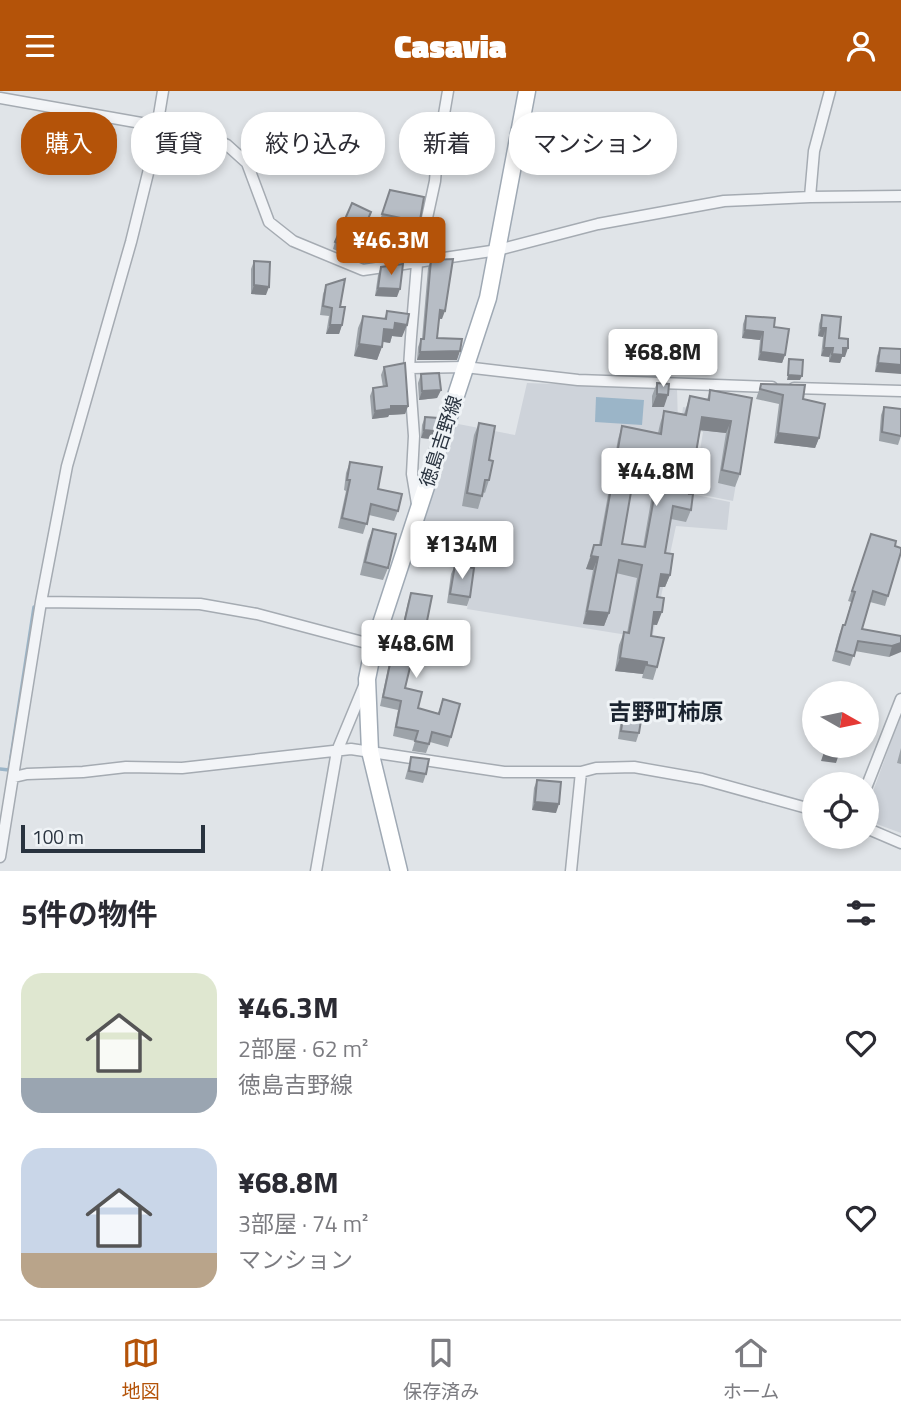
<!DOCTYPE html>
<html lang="ja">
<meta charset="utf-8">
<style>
:root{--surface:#fff;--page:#f7f7f7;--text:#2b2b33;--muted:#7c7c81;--line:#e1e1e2;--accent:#b45309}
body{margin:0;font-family:"Titillium Web","Noto Sans JP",sans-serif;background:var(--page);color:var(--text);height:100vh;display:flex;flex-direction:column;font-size:26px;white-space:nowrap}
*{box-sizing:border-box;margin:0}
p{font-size:23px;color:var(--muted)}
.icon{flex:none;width:38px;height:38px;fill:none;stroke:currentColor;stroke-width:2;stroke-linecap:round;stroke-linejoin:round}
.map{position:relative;height:780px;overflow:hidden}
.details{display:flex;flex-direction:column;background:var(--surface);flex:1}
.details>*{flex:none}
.top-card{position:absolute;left:21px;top:21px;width:859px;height:63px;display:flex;gap:14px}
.needle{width:46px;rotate:99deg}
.buttons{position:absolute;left:802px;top:590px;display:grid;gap:14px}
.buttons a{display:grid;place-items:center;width:77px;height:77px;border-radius:50%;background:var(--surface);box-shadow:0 4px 10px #0003;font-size:35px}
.scale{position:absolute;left:21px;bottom:18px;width:184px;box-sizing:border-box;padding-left:7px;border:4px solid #29333f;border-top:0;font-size:19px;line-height:24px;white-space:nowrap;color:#29333f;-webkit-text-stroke:5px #eff3f6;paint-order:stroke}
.price{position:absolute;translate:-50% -60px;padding:0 16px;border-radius:7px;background:#fff;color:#222;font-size:23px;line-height:46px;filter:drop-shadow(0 2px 4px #0008)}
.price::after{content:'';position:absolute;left:50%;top:42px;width:21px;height:16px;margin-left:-10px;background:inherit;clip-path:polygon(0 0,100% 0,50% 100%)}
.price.active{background:var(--accent);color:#fff}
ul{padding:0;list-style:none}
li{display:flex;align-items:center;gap:21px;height:175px;padding:0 21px}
li span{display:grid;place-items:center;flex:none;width:196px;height:140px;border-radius:21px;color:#555}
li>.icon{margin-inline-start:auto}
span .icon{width:84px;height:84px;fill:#fffc;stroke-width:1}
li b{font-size:30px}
h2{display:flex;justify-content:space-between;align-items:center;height:84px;padding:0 21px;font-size:30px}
.chip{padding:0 24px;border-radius:28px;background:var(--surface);box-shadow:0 4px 10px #0003;font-size:24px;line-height:63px}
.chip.active{background:var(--accent);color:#fff}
header{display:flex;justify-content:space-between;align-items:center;height:91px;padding:0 21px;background:var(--accent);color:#fff;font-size:32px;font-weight:800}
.menu{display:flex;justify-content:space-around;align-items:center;height:98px;border-top:2px solid var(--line);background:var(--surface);font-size:19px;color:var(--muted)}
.menu a{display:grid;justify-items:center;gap:4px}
.menu .active{color:var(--accent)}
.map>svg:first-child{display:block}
</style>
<header><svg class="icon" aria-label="menu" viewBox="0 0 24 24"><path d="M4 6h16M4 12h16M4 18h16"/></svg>Casavia<svg class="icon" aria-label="person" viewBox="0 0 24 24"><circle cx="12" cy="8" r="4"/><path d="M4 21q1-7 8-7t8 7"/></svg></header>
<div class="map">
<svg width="901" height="780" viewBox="0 0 901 780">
<rect width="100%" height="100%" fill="#e0e4e8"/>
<path fill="#ced3da" d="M527,292L677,297L678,333H681L683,316L698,319L749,318L733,410L693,402L703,341L685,335L700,341L691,403L730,411L727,439L676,435L652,548L467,518L476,469L473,479L409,471L453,332L515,344Z
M901,623V742L866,729V720Z"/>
<path fill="#9bb5c8" d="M596,306L644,309L642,334L595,331Z"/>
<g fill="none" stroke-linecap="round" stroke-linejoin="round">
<path stroke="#9bb5c8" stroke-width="3.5" d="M0,678L9,679L34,516"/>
<defs>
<path id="street" d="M0,7L158,35L212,47L227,54L247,72L269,131L293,150L363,179L498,159L598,133L724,110L810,106L901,105
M810,106L814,60L830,0
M409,277L465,276L578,289L772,296
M794,297L901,300
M417,413L412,383L414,345L409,277L411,246L417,173L435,90L437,64L448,0
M41,511L200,513L257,523L374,554
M14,686L27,683L83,681L126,676L182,677L351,658L504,681H581L596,677L634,676L702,688L814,719
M866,697L901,608
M866,737L901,752
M0,766L41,511L67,375L131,151L152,66L163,0
M316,780L337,660L364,595
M571,780L581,681"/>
<path id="primary" d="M399,780L370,660L367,588L374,554L488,207L527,0"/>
</defs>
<use href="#street" stroke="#a5abb2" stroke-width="13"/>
<use href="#primary" stroke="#9fa9b4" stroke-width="19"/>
<use href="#street" stroke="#f2f4f7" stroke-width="10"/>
<use href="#primary" stroke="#fff" stroke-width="16"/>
</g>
<path fill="#9da3a9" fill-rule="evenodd" d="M390,99L416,152L411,164L394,167L396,139L378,135Z
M371,121L358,152L349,148L344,163L333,158L335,151Z
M431,169L442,228H439L437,247L457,269H417L418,256L421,248H422L428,177Z
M254,170L266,204L251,203V178Z
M381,176L397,206L375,205L378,184Z
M326,194L340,216L342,234L339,243H326L329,225L320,224L323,203Z
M387,220L402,246L392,245L390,252L383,251L377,269L354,265L358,237L363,225L384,228Z
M822,224L839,247L845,266H842L840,272L829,271V266L821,265L823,246L818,245L819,233Z
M746,225L774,236L785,264L782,272L758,269L760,249L742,247L743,233Z
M880,257L901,258L875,281L877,265Z
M384,276L408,315L405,323L389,324L388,326L372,328L370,305L373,297L383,296L381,284Z
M421,283L441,299L437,307L419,309L418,292Z
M657,292L664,316H652V305Z
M761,293L803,308L819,347L815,357L774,352L779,313L756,308Z
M710,299L752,307L740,383L735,396L718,392L726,342L700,339L689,403L691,419L686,431L671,428L665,462L670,484L665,496H659L657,506V534H652L651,545L657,576L653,589L642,587L643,583L615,580L619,554L624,541L627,542L637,487L616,482L609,522L604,535L583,533L593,479L586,478L594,454H599L618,348L622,335L658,342L660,333L664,320L684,323L690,305L707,309ZM633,391L651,394L650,397L653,398L643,456L622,453Z
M884,316L901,345L898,354L879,350L881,324Z
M425,326L431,348L421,347L422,334Z
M479,332L489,369V389L485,402L483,401L478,418L462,415L474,344Z
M350,371L378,398L398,420L394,430L369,424L363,443L338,437L346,400L344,399L346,382Z
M373,438L388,477L383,489L360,484L368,450Z
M871,443L895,455L888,505L885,515L870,511L862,538L901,545L889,566L855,560L850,575L832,570L839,544L843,534H845L851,511L848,510Z
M455,474L470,506L467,515L447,512L451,483Z
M411,502L423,545L418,544L405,597L418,617L438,622L443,608L451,646L448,656L430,651L426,662L412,660L415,650L393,645L398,619L380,615L392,558L395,549L399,550L408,511Z
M624,620L639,642L636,651L618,648L621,628Z
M901,657V673L897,672Z
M411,666L426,683L423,692L405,688Z
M537,689L556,722L532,719L534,697Z"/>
<path fill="#80848a" d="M416,152L411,164L394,167L398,155Z
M254,194L269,196L266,204L251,203Z
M378,197L400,198L397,206L375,205Z
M440,219L445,220L442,228L437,227Z
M395,232L407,234L402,246L392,245L390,252L380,250L384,238Z
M330,234H342L339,243H326Z
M821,237H826L823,246L818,245Z
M745,239L763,241L760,249L742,247Z
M359,253L382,256L377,269L354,265Z
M824,257H833L829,266L821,265Z
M843,257H848L845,266H842L840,272L829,271L832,263Z
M460,260L457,269H417L420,261Z
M761,261L785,264L782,272L758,269Z
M878,272L901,274V283L875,281Z
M788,284L802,285L800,289H787Z
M441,299L437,307L419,309L422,300Z
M657,303L668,304L664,316H652Z
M391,315H408L405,323L389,324L388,326L372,328L375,320Z
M702,326L731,330L726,342L698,339Z
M424,339L434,340L431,348L421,347Z
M778,342L819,347L815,357L774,352Z
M591,465L598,466L593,479L586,478Z
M661,483L670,484L665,496H657Z
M587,520L609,522L604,535L583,533Z
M654,521H662L657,534L650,533Z
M420,535H426L423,545L416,544Z
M901,552V561L889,566L892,555Z
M620,567L647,571L643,583L615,580Z
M824,661L839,663L836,672L821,670Z
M535,711L559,713L556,722L532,719Z"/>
<path fill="#b7bdc5" stroke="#80848a" stroke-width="2" fill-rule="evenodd" d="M390,99L424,106L416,152L398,155L401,127L382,123Z
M352,112L371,121L361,145L352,141L347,155L335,151Z
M453,168L445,220L440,219L437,247L462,248L460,260L420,261L421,248H424L431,169Z
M254,170L270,171L269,196L254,194Z
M403,173L400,198L378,197L381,176Z
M345,188L340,216H345L342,234H330L332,217L323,215L326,194Z
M387,220L409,223L407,234L395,232L394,239L384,238L382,256L359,253L363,225L386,228Z
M822,224L841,226L839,247L848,248V257H843V264L832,263L833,257H824L826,237H821Z
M746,225L775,227L774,236L789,238L785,264L761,261L763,241L745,239Z
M880,257L901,258V274L878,272Z
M789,268L803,269L802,285L788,284Z
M405,272L408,315H391V318L375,320L373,297L387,295L384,276Z
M439,282L441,299L422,300L421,283Z
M657,292L669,293L668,304L657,303Z
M761,293L805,294L803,308L825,313L819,347L778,342L783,304L760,298Z
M710,299L752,307L740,383L722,379L731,330L702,326L689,403H693L691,419L673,415L665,462L673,463L670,484L661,483L657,506L664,507L662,521H654L651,545L664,547L657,576L647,574V571L620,567L624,541L629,542L642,474L619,469L609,522L587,520L598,466L591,465L594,454H601L622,335L661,343L664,320L686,324L690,305L709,309ZM635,378L655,381V384L658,385L645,456L622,453Z
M884,316L901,318V345L882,341Z
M425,326L438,327L434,340L424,339Z
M479,332L495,335L489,369L493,370L489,389H485L482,405L467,402Z
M350,371L382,376L378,398L402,403L398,420L371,413L367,433L342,427L350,389H347Z
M373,438L396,443L388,477L365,471Z
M871,443L896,450L895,455L901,457V461L888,505L873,500L862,538L901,545V552L892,555L858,550L854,565L836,560L843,534H845L855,501L852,500Z
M455,474L474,477L470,506L450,503Z
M411,502L432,505L426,535H420L405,597L422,601L418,617L439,623L443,608L460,613L451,646L432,641L429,653L415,650L418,640L396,636L401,610L383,606L395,549L400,550Z
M624,620L642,623L639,642L621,640Z
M826,654H842L839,663L824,661Z
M411,666L429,668L426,683L409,680Z
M537,689L561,691L559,713L535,711Z"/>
<g text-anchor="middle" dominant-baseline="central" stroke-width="6" stroke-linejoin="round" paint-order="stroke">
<g font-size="19" fill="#29333f" stroke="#eff3f6">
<text transform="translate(440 350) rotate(-72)">徳島吉野線</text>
</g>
<g font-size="23" font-weight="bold" fill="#1b2430" stroke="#eff3f6">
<text x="666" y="620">吉野町柿原</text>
</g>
</g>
</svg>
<div class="buttons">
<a><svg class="needle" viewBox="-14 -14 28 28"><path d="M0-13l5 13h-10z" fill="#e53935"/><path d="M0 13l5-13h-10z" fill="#7c7c81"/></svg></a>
<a><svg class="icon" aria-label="locate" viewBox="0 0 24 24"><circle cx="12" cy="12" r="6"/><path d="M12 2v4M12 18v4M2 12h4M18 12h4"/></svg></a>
</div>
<div class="scale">100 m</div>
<b class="price active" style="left:391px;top:186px">¥46.3M</b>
<b class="price" style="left:663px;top:298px">¥68.8M</b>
<b class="price" style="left:656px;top:417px">¥44.8M</b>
<b class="price" style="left:462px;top:490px">¥134M</b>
<b class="price" style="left:416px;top:589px">¥48.6M</b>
<div class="top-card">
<a class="chip active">購入</a>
<a class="chip">賃貸</a>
<a class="chip">絞り込み</a>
<a class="chip">新着</a>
<a class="chip">マンション</a>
</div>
</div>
<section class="details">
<h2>5件の物件<svg class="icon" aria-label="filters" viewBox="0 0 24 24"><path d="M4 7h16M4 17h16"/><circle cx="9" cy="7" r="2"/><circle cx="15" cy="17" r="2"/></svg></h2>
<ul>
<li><span style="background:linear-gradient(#dfe7d0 75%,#9aa5b1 0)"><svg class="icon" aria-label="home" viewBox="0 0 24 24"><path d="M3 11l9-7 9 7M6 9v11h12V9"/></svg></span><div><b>¥46.3M</b><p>2部屋 · 62 m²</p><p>徳島吉野線</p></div><svg class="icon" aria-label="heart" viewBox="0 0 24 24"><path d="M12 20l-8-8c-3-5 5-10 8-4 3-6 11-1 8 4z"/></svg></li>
<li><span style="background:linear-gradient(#c9d6e8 75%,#b9a48a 0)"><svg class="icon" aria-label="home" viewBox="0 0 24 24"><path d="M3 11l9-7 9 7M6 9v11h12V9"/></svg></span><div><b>¥68.8M</b><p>3部屋 · 74 m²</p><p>マンション</p></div><svg class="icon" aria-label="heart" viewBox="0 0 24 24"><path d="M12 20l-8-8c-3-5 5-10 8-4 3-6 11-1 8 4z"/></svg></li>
</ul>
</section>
<nav class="menu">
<a class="active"><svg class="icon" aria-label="map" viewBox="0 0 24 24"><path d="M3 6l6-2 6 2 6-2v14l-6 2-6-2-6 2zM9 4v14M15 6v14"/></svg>地図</a>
<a><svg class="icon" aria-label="saved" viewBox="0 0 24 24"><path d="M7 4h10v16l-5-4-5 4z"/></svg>保存済み</a>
<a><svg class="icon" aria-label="home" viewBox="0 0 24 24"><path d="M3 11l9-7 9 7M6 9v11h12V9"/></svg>ホーム</a>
</nav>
